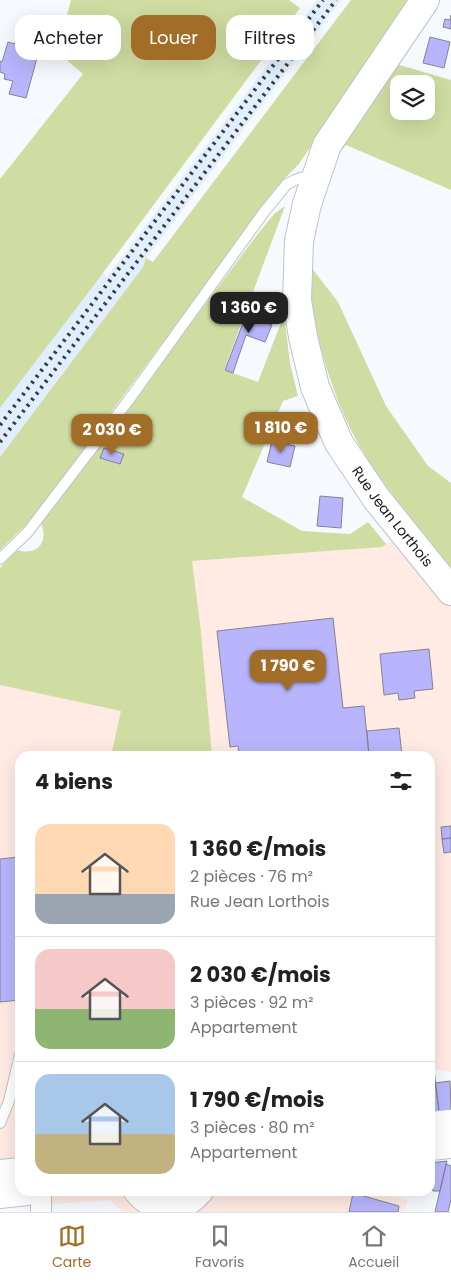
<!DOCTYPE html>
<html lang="fr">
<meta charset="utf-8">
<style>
:root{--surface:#fff;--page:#f6f6f6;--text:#222;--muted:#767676;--line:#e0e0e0;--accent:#a26d26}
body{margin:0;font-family:Poppins,sans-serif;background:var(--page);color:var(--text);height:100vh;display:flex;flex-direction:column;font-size:19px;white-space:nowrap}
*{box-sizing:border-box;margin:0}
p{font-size:16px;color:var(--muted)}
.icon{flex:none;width:28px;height:28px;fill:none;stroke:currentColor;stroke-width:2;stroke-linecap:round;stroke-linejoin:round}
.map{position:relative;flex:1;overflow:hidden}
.details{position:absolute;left:15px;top:751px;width:420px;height:445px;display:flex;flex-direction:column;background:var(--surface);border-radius:15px;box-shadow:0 5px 20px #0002}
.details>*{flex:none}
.banner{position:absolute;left:15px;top:15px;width:421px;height:45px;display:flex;gap:10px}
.fabs{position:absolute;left:390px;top:75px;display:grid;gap:10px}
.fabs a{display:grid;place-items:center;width:45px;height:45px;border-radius:10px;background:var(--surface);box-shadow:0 5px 20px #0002;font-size:25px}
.price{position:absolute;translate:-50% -42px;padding:0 11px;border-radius:10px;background:var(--accent);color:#fff;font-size:16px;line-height:32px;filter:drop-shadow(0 1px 2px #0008)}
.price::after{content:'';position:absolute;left:50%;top:30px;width:15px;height:11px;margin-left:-8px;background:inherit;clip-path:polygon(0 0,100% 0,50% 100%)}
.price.current{background:#222;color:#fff}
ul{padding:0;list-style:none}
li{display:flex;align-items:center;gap:15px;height:125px;padding:0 20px}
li+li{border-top:1px solid var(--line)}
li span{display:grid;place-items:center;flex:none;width:140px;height:100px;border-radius:15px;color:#555}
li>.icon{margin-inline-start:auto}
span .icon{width:60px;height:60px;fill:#fffc;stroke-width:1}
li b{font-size:21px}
h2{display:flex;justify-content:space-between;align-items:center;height:60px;padding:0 20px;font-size:21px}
.pill{padding:0 18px;border-radius:15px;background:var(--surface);box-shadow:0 5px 20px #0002;font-size:18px;line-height:45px}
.pill.current{background:var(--accent);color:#fff}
.tab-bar{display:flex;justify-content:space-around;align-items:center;height:70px;border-top:1px solid var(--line);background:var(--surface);font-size:14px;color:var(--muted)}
.tab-bar a{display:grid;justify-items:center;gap:2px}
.tab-bar .current{color:var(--accent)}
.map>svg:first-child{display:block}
</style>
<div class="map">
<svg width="451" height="1212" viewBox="0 0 451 1212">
<rect width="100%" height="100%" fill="#f6f9fd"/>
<path fill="#ffeae4" d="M415,522L451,567V1072L430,1068V756H20V1191H372L408,1200L404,1212H123L109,1200L0,1208V685L121,711L201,632L192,561L382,547Z"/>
<path fill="#e1eefe" d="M317,0H341L146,258L143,267L0,457V408L102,273L107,277Z"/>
<path fill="#cfdda2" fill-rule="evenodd" d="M71,0H289L300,8L88,293L0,408V179L83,74L57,52Z
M351,0H413L298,165L282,181L33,518L0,550V457L143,267L146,258L153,262Z
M396,64L451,80V190L346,145L337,155ZM399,84H426V111H399Z
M285,206L224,370L258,382L284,315L290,363L298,396L283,401L242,497L302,531L350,534L368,522L386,544L382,547L192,561L201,632L212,756H111L121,711L0,685V568L16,550C37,556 49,543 41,523L260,231L275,213Z
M311,267L338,302L386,406L428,466L451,483V567C417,525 376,479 352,432C333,394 320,351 312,309C310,295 311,280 311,267Z"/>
<path fill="#b8b5fc" stroke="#84848f" d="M451,15V29L443,27L445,19L450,20Z
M430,37L450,42L444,68L423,63Z
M8,42L27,47L25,54L37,58L26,98L9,94L13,81L4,79L5,74L0,72V61L2,62Z
M251,302L257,305L255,312L266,316L263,322L272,325L265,342L246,335L233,373L225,370Z
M272,441L295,446L290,467L267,462Z
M104,448L124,454L120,464L100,458Z
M320,496L343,498L341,528L317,526Z
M333,618L343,708L364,706L369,756H239L238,746L230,747L217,631Z
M429,649L433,689L414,691L415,698L399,700L398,693L384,695L380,654Z
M399,728L402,756H369L367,731Z
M451,826V838L442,839L441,827Z
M451,838V852L444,853L442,839Z
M20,857V1000L0,1002V859Z
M430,1070H434L439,1111L430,1112Z
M450,1081L451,1110L439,1111L435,1083Z
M447,1161L440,1191H433L430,1178V1163Z
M446,1164L451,1166V1199L448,1212H435Z
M353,1193L399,1206L398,1212H349Z"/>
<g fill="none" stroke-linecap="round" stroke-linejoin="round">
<defs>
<path id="lane" d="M0,559L27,533L128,401L264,212L287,184L295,180L313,174
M0,1123L9,1101L20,1055"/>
<path id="street" d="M41,1191V1212"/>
<g id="secondary">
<path id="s1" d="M425,0L327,145L307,204L299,241L297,300L303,337L315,387L339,443L376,498L451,591"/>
</g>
<path id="primary" d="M430,1126L451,1124
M430,1146L451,1144
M0,1174L20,1172
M138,1191C154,1211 183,1210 199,1191
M0,1194L27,1191"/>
</defs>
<use href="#lane" stroke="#bcc3cc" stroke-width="12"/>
<use href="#street" stroke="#bcc3cc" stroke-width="22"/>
<use href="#secondary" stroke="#bcc3cc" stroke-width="30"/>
<use href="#primary" stroke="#bcc3cc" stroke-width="30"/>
<use href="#lane" stroke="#fff" stroke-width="10"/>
<use href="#street" stroke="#fff" stroke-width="20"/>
<use href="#secondary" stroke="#fff" stroke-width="28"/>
<use href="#primary" stroke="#fff" stroke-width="28"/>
<path stroke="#393c3f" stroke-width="4" stroke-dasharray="2.5 5" stroke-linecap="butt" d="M0,425L323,0
M0,442L336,0"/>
</g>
<g text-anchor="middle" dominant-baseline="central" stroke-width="5" stroke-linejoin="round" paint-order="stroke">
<g font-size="14" fill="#14171a" stroke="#fff">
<text stroke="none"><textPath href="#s1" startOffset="575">Rue Jean Lorthois</textPath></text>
</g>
</g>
</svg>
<div class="fabs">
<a><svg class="icon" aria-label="layers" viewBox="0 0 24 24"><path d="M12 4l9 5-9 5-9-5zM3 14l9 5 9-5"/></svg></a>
</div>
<b class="price current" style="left:249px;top:334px">1 360 €</b>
<b class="price" style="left:281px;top:454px">1 810 €</b>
<b class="price" style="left:112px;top:456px">2 030 €</b>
<b class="price" style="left:288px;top:692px">1 790 €</b>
<div class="banner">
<a class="pill">Acheter</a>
<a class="pill current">Louer</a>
<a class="pill">Filtres</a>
</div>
<section class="details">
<h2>4 biens<svg class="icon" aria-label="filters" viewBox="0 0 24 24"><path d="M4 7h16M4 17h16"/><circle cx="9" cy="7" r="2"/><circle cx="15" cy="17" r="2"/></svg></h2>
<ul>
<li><span style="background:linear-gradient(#ffd9b3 70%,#9aa5b1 0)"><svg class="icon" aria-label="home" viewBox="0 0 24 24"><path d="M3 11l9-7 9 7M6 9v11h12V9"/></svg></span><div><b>1 360 €/mois</b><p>2 pièces · 76 m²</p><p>Rue Jean Lorthois</p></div></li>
<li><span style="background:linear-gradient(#f6c9c9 60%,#8fb573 0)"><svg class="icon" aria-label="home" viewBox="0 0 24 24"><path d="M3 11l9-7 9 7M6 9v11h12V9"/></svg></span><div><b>2 030 €/mois</b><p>3 pièces · 92 m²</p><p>Appartement</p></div></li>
<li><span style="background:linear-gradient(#a9c7e8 60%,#c2b280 0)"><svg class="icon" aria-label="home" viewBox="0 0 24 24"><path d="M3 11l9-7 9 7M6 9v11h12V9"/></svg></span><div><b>1 790 €/mois</b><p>3 pièces · 80 m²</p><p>Appartement</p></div></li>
</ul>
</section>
</div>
<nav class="tab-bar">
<a class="current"><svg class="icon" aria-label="map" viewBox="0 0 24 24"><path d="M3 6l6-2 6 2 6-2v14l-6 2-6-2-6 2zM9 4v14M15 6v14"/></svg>Carte</a>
<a><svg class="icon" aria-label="saved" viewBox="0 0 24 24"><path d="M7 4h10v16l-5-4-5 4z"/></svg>Favoris</a>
<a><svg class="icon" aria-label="home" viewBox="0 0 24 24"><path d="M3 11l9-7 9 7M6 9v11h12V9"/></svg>Accueil</a>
</nav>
